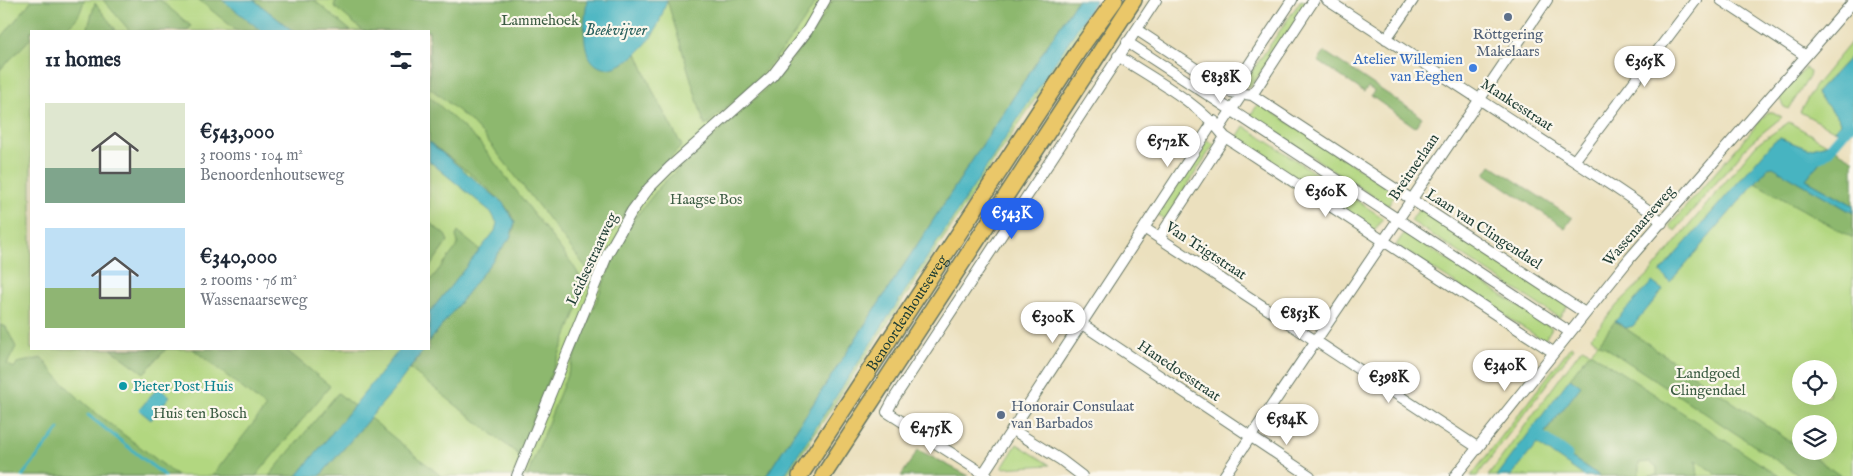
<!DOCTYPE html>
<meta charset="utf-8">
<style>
:root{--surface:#fff;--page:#f2f2f3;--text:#1f2937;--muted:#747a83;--accent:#2563eb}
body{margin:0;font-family:"IM FELL English",serif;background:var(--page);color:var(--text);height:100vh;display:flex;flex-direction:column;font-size:19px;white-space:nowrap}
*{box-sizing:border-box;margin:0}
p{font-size:16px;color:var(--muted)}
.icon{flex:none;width:28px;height:28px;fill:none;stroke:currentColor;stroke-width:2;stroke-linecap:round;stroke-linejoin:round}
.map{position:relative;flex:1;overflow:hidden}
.panel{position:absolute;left:30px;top:30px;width:400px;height:320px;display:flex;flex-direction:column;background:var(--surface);border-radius:0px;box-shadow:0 5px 20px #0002}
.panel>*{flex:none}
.tools{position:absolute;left:1792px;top:360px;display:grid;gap:10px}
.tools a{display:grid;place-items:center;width:45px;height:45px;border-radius:50%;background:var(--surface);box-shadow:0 5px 20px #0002;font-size:25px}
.price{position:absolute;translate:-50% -42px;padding:0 11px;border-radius:18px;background:#fff;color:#222;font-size:16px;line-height:32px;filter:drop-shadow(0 1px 2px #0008)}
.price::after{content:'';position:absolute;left:50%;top:30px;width:15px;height:11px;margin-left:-8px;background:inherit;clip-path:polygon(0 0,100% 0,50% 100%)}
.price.selected{background:var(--accent);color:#fff}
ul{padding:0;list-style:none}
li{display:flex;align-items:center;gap:15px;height:125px;padding:0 15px}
li span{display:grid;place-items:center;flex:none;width:140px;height:100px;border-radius:0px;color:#555}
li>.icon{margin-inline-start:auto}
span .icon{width:60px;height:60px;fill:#fffc;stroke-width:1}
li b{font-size:21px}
h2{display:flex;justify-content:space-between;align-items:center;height:60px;padding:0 15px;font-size:21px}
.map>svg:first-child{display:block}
</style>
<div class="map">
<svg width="1853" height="476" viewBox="0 0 1853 476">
<rect width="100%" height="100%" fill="#fbf7ec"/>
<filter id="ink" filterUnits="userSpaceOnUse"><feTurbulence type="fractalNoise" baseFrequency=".02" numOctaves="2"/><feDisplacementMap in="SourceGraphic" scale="10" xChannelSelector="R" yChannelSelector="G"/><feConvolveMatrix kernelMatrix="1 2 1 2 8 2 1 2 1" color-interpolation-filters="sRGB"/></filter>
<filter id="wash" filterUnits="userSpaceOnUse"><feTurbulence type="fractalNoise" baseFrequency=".0096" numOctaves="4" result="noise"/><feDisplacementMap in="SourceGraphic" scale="20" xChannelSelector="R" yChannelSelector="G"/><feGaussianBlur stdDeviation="1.12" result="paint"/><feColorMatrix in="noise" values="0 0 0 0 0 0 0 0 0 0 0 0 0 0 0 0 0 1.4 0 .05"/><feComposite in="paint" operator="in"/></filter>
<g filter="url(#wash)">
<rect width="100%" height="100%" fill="#ebe0be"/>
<path fill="#b2d780" stroke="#688a5a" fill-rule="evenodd" d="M0,0H1078L880,295L767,476H0ZM31,31H429V349H31Z
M1301,0L1308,3L1250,88L1243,84Z
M1082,20L1086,22L787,476H784Z
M1853,40V54L1817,92L1818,96L1838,117L1840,123L1834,130L1800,112L1814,87Z
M1805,68L1810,71L1809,77L1789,109L1784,107L1779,98Z
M1259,103L1396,193L1388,206L1250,116Z
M1768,112H1773L1782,117L1751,142L1675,231L1669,226Z
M1789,122L1827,144L1808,149L1780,138L1660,272L1670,281L1768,168L1772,166L1853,205V476H1488L1582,348L1590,352L1598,343L1591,337L1618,304L1649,274L1756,145ZM1801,369H1829V396H1801ZM1801,424H1829V451H1801Z
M1244,126L1383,218L1374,231L1236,139Z
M1207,140L1214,144L1165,220L1157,214Z
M1420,207L1568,305L1559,318L1411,221Z
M1405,232L1552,328L1544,341L1396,245Z
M1571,346L1574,348L1477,476H1471Z
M1017,444L1050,465L1002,468Z"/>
<path fill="#8db86e" stroke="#567a51" d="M32,0H84C77,31 59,31 31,31V38L0,70V39Z
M103,0H160L191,26L187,31H130Z
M199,0H223L263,31H237Z
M254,0H314L351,31H293Z
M336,0H587L585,22L586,47L623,64L637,53L654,94L682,146C638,189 617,219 591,274L485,137L469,120L429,87V31H363L334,6Z
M667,0H817C784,55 753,85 705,126Z
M833,0H1077L766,476H527L621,239L637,215L662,184L777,79L814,31Z
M95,3L116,30L87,31Z
M1325,52L1422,117L1415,127L1371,96L1374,91L1368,87L1364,92L1318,61Z
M429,96L479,142L573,265L586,287L519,455L410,369L424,349H429V342L510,238C513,232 516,226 514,220C506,197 449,158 429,142Z
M1832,147L1853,159V205L1806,179Z
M1491,165L1572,218L1565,228L1485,174Z
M1772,166L1853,213V238L1755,183L1768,168Z
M429,222L445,235L448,241L429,268Z
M458,232L480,250L429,313V282L456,248L458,243L456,236Z
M1615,321L1801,449V451H1805L1841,476H1800L1599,343Z
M0,325L6,327L16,347L7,364L14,368L17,363L42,358C77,406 132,438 177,476H0Z
M111,349H166L144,373Z
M193,349H285L330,386L256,476H212L266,407Z
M1590,352L1779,476H1719L1696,460L1698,476H1650L1657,475V467L1650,462L1639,463V476H1600L1543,439V436L1580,386L1570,378Z
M338,393L354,406L297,476H269Z
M370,418L441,476H320Z
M918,450L969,476H901Z"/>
<path fill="#46b4c1" stroke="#32787a" d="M222,0H254L293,31H262Z
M587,0H667C663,12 659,25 652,36C641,52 607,85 590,58C581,42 585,17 587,0Z
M1077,0H1096L784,476H766Z
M1853,54V122L1843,133L1834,130L1840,123L1838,117L1818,96L1817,92Z
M1780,138L1808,149L1827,144L1832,147L1806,179L1853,205V213L1773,167L1768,168L1670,282L1660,272L1774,141Z
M429,142L503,203L515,222L510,238L429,342V313L495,231L497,223L491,212L429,161Z
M1652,282L1663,290L1633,326L1626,328L1615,321Z
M400,349H424L394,390L320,476H297Z
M1570,378L1581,386L1543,435V439L1600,476H1584L1537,444L1511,476H1497Z
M158,387L170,396L151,420L139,410Z"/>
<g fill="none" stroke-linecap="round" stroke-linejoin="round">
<path stroke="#46b4c1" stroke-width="3" d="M88,415L165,476
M22,476L59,429"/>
<path stroke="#46b4c1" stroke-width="11" d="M1820,157L1827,152L1850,125L1848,120
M1536,433L1567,455"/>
</g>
</g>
<g filter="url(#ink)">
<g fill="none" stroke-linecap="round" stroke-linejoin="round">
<defs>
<path id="minor" d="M1327,0L1614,187L1651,212L1662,223
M1721,0L1806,56
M1137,30L1231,92L1252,95L1585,313
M1386,39L1413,0
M1127,42L1570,332
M1118,56C1155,80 1198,102 1225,137L1553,352
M1231,92L1292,0
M1252,95L1314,0
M1219,129L1243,93
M1574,161L1696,0
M1144,228L1477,447
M1159,238L1225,137
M1082,324L1310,476
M1013,430L1061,460L1082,476
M983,474L1214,121
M517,476L608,253L632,211L649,188L670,167L772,76L807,31L825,0
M987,476L887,412L895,397L1156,0
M1224,476L1547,0
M1455,476L1630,258L1853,2"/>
<g id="primary">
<path id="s1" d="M800,476L1081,47L1115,0"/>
<path d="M823,476L1134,0"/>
</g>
</defs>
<use href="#minor" stroke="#667664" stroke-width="12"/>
<use href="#primary" stroke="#667664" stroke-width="18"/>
<use href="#minor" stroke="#fff" stroke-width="10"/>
<use href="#primary" stroke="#eac769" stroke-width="15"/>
</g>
</g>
<g fill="#5c6f8a" stroke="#fbf7ec" stroke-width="2">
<circle cx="1508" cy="17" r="5"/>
<circle cx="1001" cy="415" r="5"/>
</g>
<circle fill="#3f7fe0" stroke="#fbf7ec" stroke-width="2" cx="1473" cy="68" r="5"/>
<circle fill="#0f9aa8" stroke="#fbf7ec" stroke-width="2" cx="123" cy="386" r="5"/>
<g text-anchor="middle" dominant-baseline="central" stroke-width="4.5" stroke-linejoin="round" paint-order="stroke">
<g font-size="15" fill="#3c5c43" stroke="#fbf7ec">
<text x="540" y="20">Lammehoek</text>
<text x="706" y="199">Haagse Bos</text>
<text x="1708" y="373">Landgoed<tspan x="1708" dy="17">Clingendael</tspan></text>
<text x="200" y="413">Huis ten Bosch</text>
</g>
<g font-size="15" fill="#4e5e75" stroke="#fbf7ec">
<text x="1508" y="34">Röttgering<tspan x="1508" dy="17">Makelaars</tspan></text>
<text x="1011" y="406" text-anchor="start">Honorair Consulaat<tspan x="1011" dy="17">van Barbados</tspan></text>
</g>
<g font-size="15" fill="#366cbe" stroke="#fbf7ec" text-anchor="end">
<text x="1463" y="59">Atelier Willemien<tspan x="1463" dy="17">van Eeghen</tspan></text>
</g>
<g font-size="15" fill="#1f3d34" stroke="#fbf7ec">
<text transform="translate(1517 105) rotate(33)">Mankesstraat</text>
<text transform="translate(1414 167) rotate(-56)">Breitnerlaan</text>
<text transform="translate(1639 226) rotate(-49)">Wassenaarseweg</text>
<text transform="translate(1484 229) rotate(33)">Laan van Clingendael</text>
<text transform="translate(1206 251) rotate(33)">Van Trigtstraat</text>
<text transform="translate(592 259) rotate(-65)">Leidsestraatweg</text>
<text stroke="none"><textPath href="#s1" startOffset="195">Benoordenhoutseweg</textPath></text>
<text transform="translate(1179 371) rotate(34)">Hanedoesstraat</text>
</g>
<g font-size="15" fill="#0d838f" stroke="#fbf7ec" text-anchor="start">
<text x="133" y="386">Pieter Post Huis</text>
</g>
<g font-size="16" font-style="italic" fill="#2b615e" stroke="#fbf7ec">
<text x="616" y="31">Beekvijver</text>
</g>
</g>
</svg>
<div class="tools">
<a><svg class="icon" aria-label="locate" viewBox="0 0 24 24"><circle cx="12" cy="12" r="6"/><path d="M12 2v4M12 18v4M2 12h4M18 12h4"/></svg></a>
<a><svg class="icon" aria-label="layers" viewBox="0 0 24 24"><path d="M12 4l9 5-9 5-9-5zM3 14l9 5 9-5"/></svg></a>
</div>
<b class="price" style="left:1645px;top:88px">€365K</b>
<b class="price" style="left:1221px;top:104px">€838K</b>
<b class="price" style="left:1168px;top:168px">€572K</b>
<b class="price" style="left:1326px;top:218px">€360K</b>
<b class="price selected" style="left:1012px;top:240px">€543K</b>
<b class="price" style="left:1300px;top:340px">€853K</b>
<b class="price" style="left:1053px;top:344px">€300K</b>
<b class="price" style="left:1505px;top:392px">€340K</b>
<b class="price" style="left:1389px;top:404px">€398K</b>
<b class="price" style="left:1287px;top:446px">€584K</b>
<b class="price" style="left:931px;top:455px">€475K</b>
<section class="panel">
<h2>11 homes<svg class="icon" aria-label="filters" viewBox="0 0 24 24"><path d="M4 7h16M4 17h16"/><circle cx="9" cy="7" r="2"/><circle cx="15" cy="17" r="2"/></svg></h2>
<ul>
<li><span style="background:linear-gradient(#dfe7d0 65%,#7fa58c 0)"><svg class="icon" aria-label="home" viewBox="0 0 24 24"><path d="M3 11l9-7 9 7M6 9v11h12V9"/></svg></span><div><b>€543,000</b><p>3 rooms · 104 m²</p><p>Benoordenhoutseweg</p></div></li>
<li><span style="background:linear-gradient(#bfe0f5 60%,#8fb573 0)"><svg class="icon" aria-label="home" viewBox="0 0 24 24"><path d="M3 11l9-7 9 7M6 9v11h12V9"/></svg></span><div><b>€340,000</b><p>2 rooms · 76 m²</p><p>Wassenaarseweg</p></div></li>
</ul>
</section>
</div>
